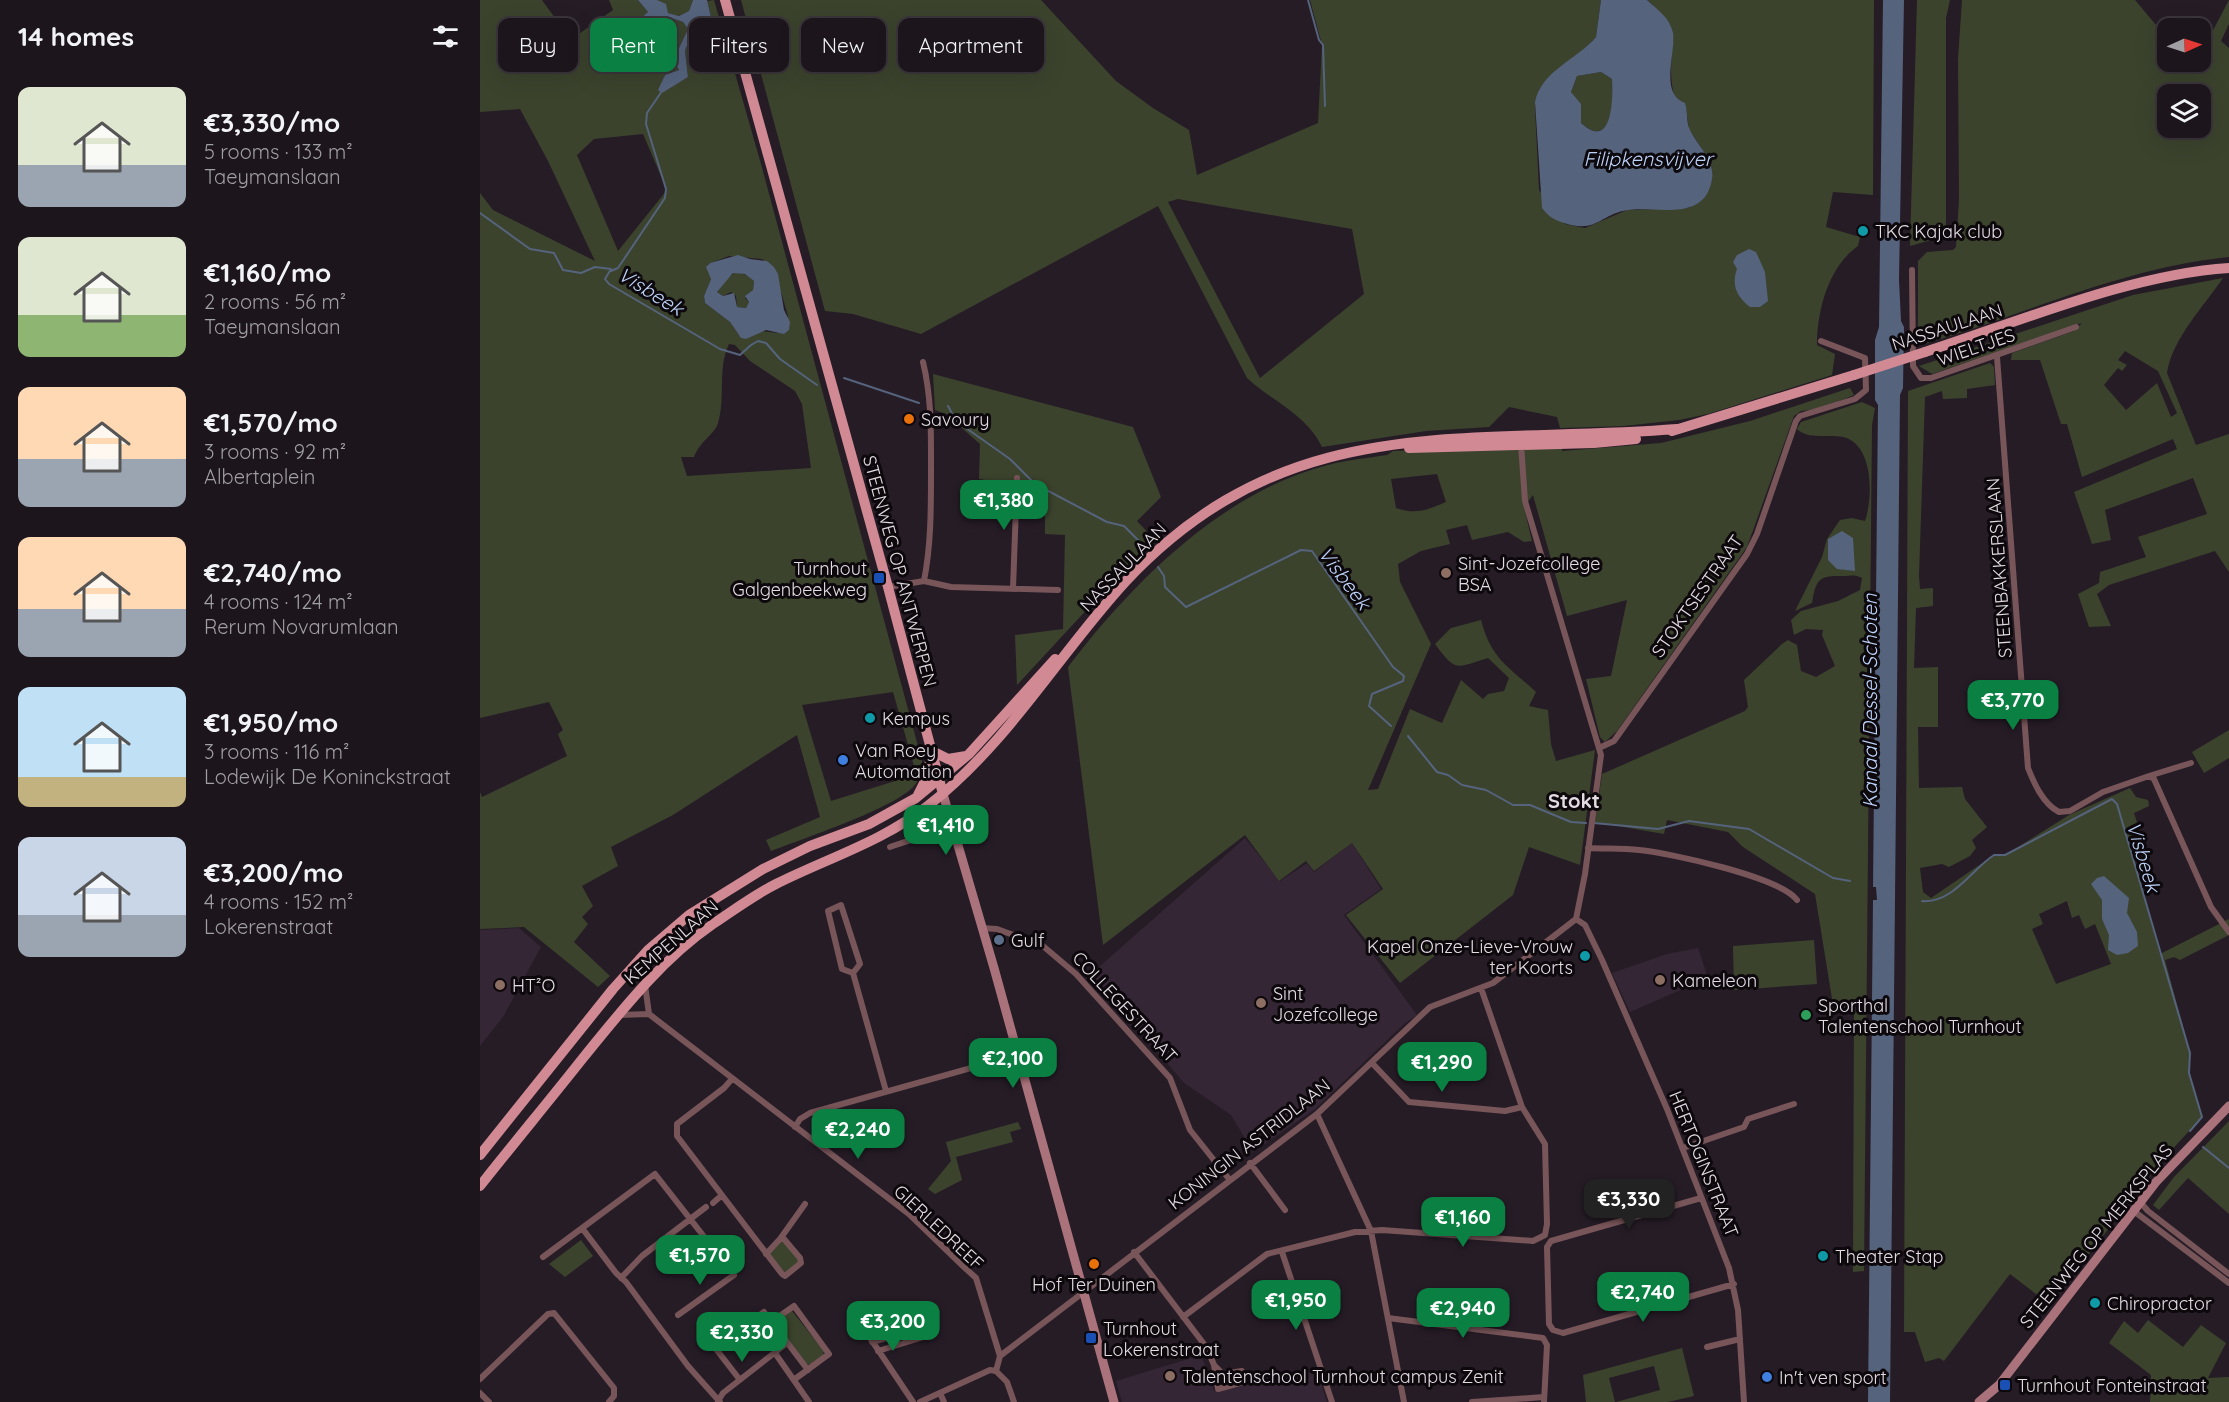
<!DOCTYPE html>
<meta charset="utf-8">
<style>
:root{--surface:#1c151c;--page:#292229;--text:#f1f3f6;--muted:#a09fa3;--line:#3a343b;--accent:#0b8043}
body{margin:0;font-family:Quicksand,sans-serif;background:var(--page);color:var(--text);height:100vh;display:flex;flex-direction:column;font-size:22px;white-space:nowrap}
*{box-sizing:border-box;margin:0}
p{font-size:20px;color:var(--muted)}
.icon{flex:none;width:33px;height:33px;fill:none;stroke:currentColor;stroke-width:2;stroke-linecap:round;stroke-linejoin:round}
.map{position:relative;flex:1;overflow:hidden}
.sheet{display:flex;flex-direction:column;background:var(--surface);width:480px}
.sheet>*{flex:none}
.hud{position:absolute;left:18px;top:18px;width:570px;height:54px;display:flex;gap:12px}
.needle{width:39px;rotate:87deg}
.tools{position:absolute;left:1677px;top:18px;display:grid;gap:12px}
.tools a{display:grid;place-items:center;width:54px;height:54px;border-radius:12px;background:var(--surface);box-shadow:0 6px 24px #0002,0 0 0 2px var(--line);font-size:30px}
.price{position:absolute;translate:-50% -51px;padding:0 14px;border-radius:12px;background:var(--accent);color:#fff;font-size:20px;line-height:39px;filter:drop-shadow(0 2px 3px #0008)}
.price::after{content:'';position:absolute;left:50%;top:36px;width:18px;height:14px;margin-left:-9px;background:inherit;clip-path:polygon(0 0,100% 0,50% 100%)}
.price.active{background:#222;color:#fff}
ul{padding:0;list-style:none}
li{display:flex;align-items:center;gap:18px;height:150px;padding:0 18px}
li span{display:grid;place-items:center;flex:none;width:168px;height:120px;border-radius:12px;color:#555}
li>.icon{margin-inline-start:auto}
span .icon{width:72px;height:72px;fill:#fffc;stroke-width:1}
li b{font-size:26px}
h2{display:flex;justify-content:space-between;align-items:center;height:72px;padding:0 18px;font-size:26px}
.pill{padding:0 21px;border-radius:12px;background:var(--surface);box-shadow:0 6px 24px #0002,0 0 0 2px var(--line);font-size:21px;line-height:54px}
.pill.active{background:var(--accent);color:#fff}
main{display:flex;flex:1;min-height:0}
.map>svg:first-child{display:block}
</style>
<main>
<section class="sheet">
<h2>14 homes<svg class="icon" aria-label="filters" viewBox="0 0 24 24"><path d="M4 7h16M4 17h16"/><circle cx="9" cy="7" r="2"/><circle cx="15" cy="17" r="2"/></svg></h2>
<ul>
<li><span style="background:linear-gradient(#dfe7d0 65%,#9aa5b1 0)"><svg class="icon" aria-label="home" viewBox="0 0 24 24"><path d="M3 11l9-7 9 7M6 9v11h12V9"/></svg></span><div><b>€3,330/mo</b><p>5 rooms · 133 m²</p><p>Taeymanslaan</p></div></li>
<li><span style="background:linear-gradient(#dfe7d0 65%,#8fb573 0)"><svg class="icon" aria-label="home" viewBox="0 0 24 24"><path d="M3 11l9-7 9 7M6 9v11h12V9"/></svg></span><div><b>€1,160/mo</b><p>2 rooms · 56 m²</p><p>Taeymanslaan</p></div></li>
<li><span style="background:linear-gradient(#ffd9b3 60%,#9aa5b1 0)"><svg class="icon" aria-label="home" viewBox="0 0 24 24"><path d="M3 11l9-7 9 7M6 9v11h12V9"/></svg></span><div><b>€1,570/mo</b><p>3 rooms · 92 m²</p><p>Albertaplein</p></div></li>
<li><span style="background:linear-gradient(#ffd9b3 60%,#9aa5b1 0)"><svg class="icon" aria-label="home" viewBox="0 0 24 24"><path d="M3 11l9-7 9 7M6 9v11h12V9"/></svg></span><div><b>€2,740/mo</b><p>4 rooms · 124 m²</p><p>Rerum Novarumlaan</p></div></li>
<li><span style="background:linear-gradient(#bfe0f5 75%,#c2b280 0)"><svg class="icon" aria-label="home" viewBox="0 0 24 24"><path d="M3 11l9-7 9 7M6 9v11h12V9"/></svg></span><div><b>€1,950/mo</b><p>3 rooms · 116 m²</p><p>Lodewijk De Koninckstraat</p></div></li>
<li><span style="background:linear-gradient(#c9d6e8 65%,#9aa5b1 0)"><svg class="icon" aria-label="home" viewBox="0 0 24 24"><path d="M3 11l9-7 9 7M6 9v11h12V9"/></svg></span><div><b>€3,200/mo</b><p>4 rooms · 152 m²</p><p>Lokerenstraat</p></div></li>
</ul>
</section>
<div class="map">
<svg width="1749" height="1402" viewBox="0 0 1749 1402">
<rect width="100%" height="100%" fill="#261c26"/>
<path fill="#342634" d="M765,838L800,881L827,863L834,872L872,843L901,889L864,915L937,1015L924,1024L835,1109L773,1152L751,1115L704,1083L611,974Z
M39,928L61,947L23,1017L0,1046V930Z
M1218,948L1228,978L1150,1012L1132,973L1187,954Z
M721,1355L734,1391L837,1371L847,1402H642L636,1381Z"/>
<path fill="#3b432d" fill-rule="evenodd" d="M0,0H62L80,25L86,43L133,10L129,0H158L168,12L154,24L167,30L186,16L203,22L208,29L199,48L174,44L164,35L155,33L142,50L164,64L182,54L194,60L199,70L185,75L179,90L182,92L208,77L205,51L214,26L231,17L227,1L234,0L281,164L442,761C442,770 440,779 434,786C415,808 322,839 291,851L286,840L340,817L317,735L193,815L131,847L138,866L102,886L113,906L102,917L108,924L94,942L130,976L118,987L44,927L0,929V792L2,797L87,756L78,734L83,730L69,702L0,718V193L13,210L115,261L68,161L40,109L0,112ZM163,134L187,190L138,251L97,155L114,139ZM249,256L282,259L294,267L308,316L297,333L282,331L266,339L259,335L250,322L225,303L224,296L231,279L228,264ZM249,344L255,345L270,361L315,391L322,404L331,468L207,476L201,457H214C220,441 235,434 238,423C246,396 237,369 249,344ZM413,692L434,766L429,768L431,776L351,801L322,705Z
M177,0H213L209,11L199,16L188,13Z
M261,0H561L636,81L673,108L709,130L717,175L838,123L842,45L830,0H1121L1116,37C1096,62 1059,73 1055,108L1059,190L1085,224L1105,228L1147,210L1208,208L1222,200L1232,180L1231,163L1209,129L1206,108L1194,95C1183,51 1209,36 1167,0H1394L1393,195L1353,192L1346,227L1380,237L1378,246C1348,267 1337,311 1337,345L1355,354L1352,375L1228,414L1199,420L1144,426L1080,428L1077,417L1029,407L1009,427L946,431L842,447C826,414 793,402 767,378L678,206L441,334L373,314L345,311ZM698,199L872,229L884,294L780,378L688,202Z
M1437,0H1470L1466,18V229L1462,237L1430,246Z
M1482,0H1655L1687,38L1688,62H1708L1713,67L1716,62H1720L1721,53L1749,0V24L1741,41L1749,48V257C1640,268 1542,316 1438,346V261L1447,252L1473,250L1476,247L1479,200L1478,59ZM1688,94H1720V128H1688Z
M1121,72L1132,79C1134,98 1133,151 1101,123V109L1091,92L1097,76Z
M255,272L267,275L274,281L273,290L265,298L269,302L266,308L257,307L256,296L251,292L243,296L237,292L243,283Z
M1743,278C1724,306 1692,339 1687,373L1716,445L1749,434V572L1735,551L1629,585L1617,594L1631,626L1609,627L1598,594L1619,583L1620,572L1666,557L1658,537L1727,514L1713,478L1625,510L1631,540L1612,544L1594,492L1697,449L1693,439L1602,477L1587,424H1581L1560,360H1531L1532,353L1594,331L1602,323L1452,374L1439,366L1653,295ZM1645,351L1678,371L1697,413L1691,417L1677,383L1646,410L1624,385L1638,368L1642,371L1647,365L1638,360Z
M1510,363L1514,367L1515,385L1487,389V398L1463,399L1462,391L1445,397L1439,576L1440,589L1453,588V606L1436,608L1434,668L1458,667V727H1438L1439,788L1482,787L1485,799L1507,827L1492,840L1496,848L1490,856L1469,867L1462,864L1440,868L1443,892L1451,898L1514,855H1525L1589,815L1650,788L1656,797L1668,800L1669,806L1654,813L1664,844L1651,852L1680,954L1749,919V935L1700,960L1694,957L1685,960L1710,1053L1709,1073L1722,1117L1687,1155L1569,1304L1530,1274L1464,1361L1459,1358L1445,1362L1435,1332H1424L1428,391ZM1587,901L1592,918L1599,915L1605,929L1615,924L1631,964L1576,984L1552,929L1563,924L1559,914Z
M453,374L653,427L681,497L657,521L673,538L537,685L535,635L583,629L585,535L565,534V496L542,486L499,479L500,444L466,414L455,410Z
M1370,388L1374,395L1340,409L1321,411L1314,416L1267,547L1137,731L1125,742L1120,737L1106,679L1131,676L1147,600L1087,616L1053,495L1044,507L1052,541L1044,542L1028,532L992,540L987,525L966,530L970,544L941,551L918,564L920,582L951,644L888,790L898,789L930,709L962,723L981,680L1003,699L1008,694L1024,691L1029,678L1008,658C977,667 977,674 955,644L971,628L1001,620C1011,659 1028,666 1056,692L1049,706L1068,710L1071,744L1076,761L1115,750L1100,865L1049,847L1033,895L920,983L866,915L903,889L872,843L834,871L826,861L799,881L765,835L623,945L588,667C652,583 742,492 848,465C867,460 887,458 907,455L913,451L1082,446V451L1181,443L1270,421ZM957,474L966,502C947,510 936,515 916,508L911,479Z
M1382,402L1395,408L1392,425L1384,1271L1373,1272L1374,1005L1354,1011L1335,894L1263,847L1248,832L1187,820L1184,834L1115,822L1122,774L1265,711L1268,707L1264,680L1302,644L1308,640L1317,645L1321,671L1336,677L1355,666L1342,635L1343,630L1326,629L1314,635L1311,620L1321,611L1358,601L1380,590L1382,578C1374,574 1372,576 1363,576C1338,575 1336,580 1332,603L1315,611L1342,557L1347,539L1360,520L1372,518L1385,521C1393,498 1394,444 1363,437C1348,434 1328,440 1317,429L1321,422Z
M1749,730V758L1724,773L1712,752Z
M1334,940L1337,984L1254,990L1253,946Z
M1749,1121V1214L1708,1178L1679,1210L1673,1205L1694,1177Z
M538,1122L541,1129L530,1132L533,1142L476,1157L482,1180L455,1194L448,1189L471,1161L466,1142Z
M300,1239L321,1261L305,1276L286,1254Z
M101,1240L113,1256L85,1277L69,1264Z
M312,1311L344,1351L343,1355L331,1365L326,1364L296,1324L298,1320Z
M1668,1320L1703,1347L1721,1325L1746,1343L1728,1378L1749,1377V1402H1670L1671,1375L1629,1343L1644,1321L1658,1333Z
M1202,1348L1214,1396L1188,1402H1136L1180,1390L1174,1366L1129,1378L1135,1402H1106L1103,1375Z"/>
<path fill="#55637d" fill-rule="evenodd" d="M158,0H177L186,4L188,13L199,16L209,11L213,0H227L231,17L223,27L214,26L205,51L208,77L182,93L178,90L185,75L199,70L194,60L182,54L157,67L150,65L142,50L155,33H158L174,44L199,48L208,29L203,22L186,16L167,30L155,28L154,24L168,12Z
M1121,0H1167C1178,10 1190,18 1193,33C1196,53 1179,94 1205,103C1208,112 1206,122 1210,130C1220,150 1239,163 1230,187C1219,221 1173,206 1148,210C1120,214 1117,234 1084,223C1074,220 1068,216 1062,208L1055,102C1061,71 1098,59 1116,37ZM1121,72L1132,79C1133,97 1133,152 1101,123V104L1091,92L1097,76Z
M1403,0H1424L1419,280L1421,321L1424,327L1423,388L1420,395L1410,1402H1388L1393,900H1397L1396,887H1393L1398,405L1395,400V340L1399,327Z
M1269,249L1276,252L1285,272L1288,301L1280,307H1270C1257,297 1251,285 1257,269L1253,262L1257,255Z
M258,255L270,259L287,261L294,267L298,274L304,310L310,322L309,330L304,334L286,330L266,339L261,338L250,322L225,303L224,296L231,279L226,267L230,263ZM253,273L265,274L274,281L273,290L265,296L269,302L266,308L257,307L254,293L243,296L237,292Z
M1362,531L1373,538L1375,571L1357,569L1348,560V539Z
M1624,876L1649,898L1647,913L1657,932L1658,946L1648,953L1637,955L1628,950L1629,935L1622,919V900L1611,884L1617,878Z"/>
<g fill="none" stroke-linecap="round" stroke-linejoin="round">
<path stroke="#55637d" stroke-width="2" d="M828,0L839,40L843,45L845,106
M0,213L50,249L74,253L83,270L101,273L115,267L131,269L125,279L129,284L240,349L260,355L271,345L278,341L286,343L300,359L337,385
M131,271L138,268L185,198L186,189L166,124L167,113L182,91
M364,378L439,403
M468,406L476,421L530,459L555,484L627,522L644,526L664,546
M678,567L684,576L685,587L706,607L821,550L832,551L913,667L924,676L923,681L892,694L889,706L911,726
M928,736L957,772L968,775L982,785L1006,790L1033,805H1050L1091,822L1106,823
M1114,823L1178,829L1209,821L1269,829L1353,878L1370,881
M1442,901C1472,904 1491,870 1514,855H1525L1632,799L1637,804L1710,1053L1709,1073L1722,1117L1710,1131
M1723,1147L1749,1168"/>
<path stroke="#785559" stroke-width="6" d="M1432,270L1433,366L1441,378H1451L1596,327
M1517,357L1548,768C1554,783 1563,804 1579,812L1590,811L1623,792L1669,776L1674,779L1731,907L1749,932
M443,362C452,399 451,435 451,473C451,510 451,545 444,581
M1041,444L1045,501L1121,755L1105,874L1096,919
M408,587L444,581L471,587L578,590
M533,589L537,478
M1119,748L1134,741L1267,554L1277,534L1316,421L1320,416L1375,399L1386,390L1385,358L1341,341
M1669,776L1711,763
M410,847C437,838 448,832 477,841
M1108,848C1125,849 1142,848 1159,850C1190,853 1300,877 1317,900
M361,905L380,964L373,973L362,969L348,911Z
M1096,919L1105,925L1122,960L1187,1109L1249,1268L1258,1310L1264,1402
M501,928L517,929L563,946L596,974L690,1078L710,1130L749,1179
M373,973L406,1091
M165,985L169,1014
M138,1015L169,1014L429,1214L484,1267L496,1278L520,1356
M892,1063L929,1102L1025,1111L1042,1107
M252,1079L244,1088L197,1124V1136L302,1274L305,1276L321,1263L320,1258L304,1239H300L286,1254
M837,1114L891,1231L924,1402
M315,1127L320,1119L330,1113L538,1055
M1203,1148L1264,1127L1268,1119L1314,1104
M770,1163L805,1210
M1221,1198L1071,1241L1067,1247L1069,1324L1073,1330L1083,1333L1254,1284
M233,1203L242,1195
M1661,1203L1668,1211L1749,1274
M1655,1212L1749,1283
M102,1228L136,1273L146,1282L208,1366L240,1402
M300,1239L325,1204
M654,1252L727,1348L734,1365L738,1389L767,1381L762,1371L743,1374L734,1365
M802,1252L852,1402
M63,1257L175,1174L254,1275L198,1315
M141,1278L162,1256L226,1207
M374,1314L433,1402
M703,1317L787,1254L875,1232L902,1230L1053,1241L1065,1235L1067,1224L1065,1144L1042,1107L1001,988
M908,1318L1063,1338L1067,1345L1064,1402
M291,1322L314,1306L349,1354L315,1379
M392,1342L448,1326
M1227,1347L1260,1339
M398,1351L453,1334
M295,1353L329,1402
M516,1371L527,1382L534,1402
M0,1379L68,1314L74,1313L134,1388V1396L129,1402
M260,1380L236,1349L284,1312L328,1370
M0,1393L9,1402
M460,1393L464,1402
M238,1401L243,1393L307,1343
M440,1402L510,1370L516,1371L520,1356L837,1114L950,1007L1013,983L1096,919
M992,1402L1064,1397"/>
<path stroke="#aa727a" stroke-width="9" d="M463,794L514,968L634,1402
M440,813L456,816L472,824
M1499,1402L1519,1385L1676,1182L1749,1106"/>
<path stroke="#d18993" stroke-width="10" d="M245,0L408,587L463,794
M1445,352C1538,322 1652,274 1749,268
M1192,431L1374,375
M929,448L1114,443L1156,439
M452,751L468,759L486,756
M438,795L444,783L452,754
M0,1155L133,989L168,950L209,915L283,869L330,846L389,824L436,798L489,754L575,659
M0,1186C34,1143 69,1101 103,1058C142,1010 182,959 233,924C254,910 274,895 296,884C348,858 404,841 449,805C530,741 578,655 646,581C810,407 985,446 1197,429"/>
<path stroke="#d18993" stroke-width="10" d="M1374,375L1445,352"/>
</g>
<g fill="#0f9aa8" stroke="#0c080c" stroke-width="2">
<circle cx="1383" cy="231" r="6"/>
<circle cx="390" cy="718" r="6"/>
<circle cx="1105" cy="956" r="6"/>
<circle cx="1343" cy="1256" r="6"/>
<circle cx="1615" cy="1303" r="6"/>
</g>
<g fill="#e8710a" stroke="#0c080c" stroke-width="2">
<circle cx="429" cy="419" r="6"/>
<circle cx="614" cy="1264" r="6"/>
</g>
<g fill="#8d6e63" stroke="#0c080c" stroke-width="2">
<circle cx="966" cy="573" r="6"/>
<circle cx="1180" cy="980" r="6"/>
<circle cx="20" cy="985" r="6"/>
<circle cx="781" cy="1003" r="6"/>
<circle cx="690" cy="1376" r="6"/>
</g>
<g fill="#1a4fb4" stroke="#0c080c" stroke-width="2">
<rect x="393" y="572" width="12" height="12" rx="3"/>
<rect x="605" y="1332" width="12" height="12" rx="3"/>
<rect x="1519" y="1379" width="12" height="12" rx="3"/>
</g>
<g fill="#3f7fe0" stroke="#0c080c" stroke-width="2">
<circle cx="363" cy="760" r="6"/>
<circle cx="1287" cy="1377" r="6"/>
</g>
<circle fill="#5c6f8a" stroke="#0c080c" stroke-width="2" cx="519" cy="940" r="6"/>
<circle fill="#2e9e5b" stroke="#0c080c" stroke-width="2" cx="1326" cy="1015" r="6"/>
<g text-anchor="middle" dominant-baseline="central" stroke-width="6" stroke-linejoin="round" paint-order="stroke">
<g font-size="18" fill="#e3dce3" stroke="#0c080c" text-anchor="start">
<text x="1395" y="231">TKC Kajak club</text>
<text x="441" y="419">Savoury</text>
<text x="978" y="563">Sint-Jozefcollege<tspan x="978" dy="21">BSA</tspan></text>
<text x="387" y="568" text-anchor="end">Turnhout<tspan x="387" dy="21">Galgenbeekweg</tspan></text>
<text x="402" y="718">Kempus</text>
<text x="375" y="750">Van Roey<tspan x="375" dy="21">Automation</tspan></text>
<text x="531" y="940">Gulf</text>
<text x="1093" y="946" text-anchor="end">Kapel Onze-Lieve-Vrouw<tspan x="1093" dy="21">ter Koorts</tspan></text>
<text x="1192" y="980">Kameleon</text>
<text x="32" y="985">HT²O</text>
<text x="793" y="993">Sint<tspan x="793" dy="21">Jozefcollege</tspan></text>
<text x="1338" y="1005">Sporthal<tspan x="1338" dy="21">Talentenschool Turnhout</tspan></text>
<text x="1355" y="1256">Theater Stap</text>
<text x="614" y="1284" text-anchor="middle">Hof Ter Duinen</text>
<text x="1627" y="1303">Chiropractor</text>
<text x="623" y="1328">Turnhout<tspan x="623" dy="21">Lokerenstraat</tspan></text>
<text x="702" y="1376">Talentenschool Turnhout campus Zenit</text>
<text x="1299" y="1377">In't ven sport</text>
<text x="1537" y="1385">Turnhout Fonteinstraat</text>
</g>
<g font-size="18" fill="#e3dce3" stroke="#0c080c">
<text transform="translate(1467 327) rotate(-18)">NASSAULAAN</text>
<text transform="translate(1496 347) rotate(-19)">WIELTJES</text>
<text transform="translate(643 567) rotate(-46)">NASSAULAAN</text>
<text transform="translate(1519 568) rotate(-94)">STEENBAKKERSLAAN</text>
<text transform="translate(420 571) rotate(75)">STEENWEG OP ANTWERPEN</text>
<text transform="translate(1217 596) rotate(-55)">STOKTSESTRAAT</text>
<text transform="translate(191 942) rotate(-41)">KEMPENLAAN</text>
<text transform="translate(645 1007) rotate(47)">COLLEGESTRAAT</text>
<text transform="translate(769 1144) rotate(-38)">KONINGIN ASTRIDLAAN</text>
<text transform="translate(1224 1164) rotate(68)">HERTOGINSTRAAT</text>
<text transform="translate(459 1227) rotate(43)">GIERLEDREEF</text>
<text transform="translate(1616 1236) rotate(-51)">STEENWEG OP MERKSPLAS</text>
</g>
<g font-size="20" font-style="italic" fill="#bdd2f9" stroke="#0c080c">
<text x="1168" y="158">Filipkensvijver</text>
<text transform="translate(171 291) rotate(32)">Visbeek</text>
<text transform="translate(865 578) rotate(53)">Visbeek</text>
<text transform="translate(1389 701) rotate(-90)">Kanaal Dessel-Schoten</text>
<text transform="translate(1664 857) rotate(73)">Visbeek</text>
</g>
<g font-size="20" font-weight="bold" fill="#e3dce3" stroke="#0c080c">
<text x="1094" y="800">Stokt</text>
</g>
</g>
</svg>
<div class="tools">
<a><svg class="needle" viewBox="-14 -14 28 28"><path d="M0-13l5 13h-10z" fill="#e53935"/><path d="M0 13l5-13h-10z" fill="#a09fa3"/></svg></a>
<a><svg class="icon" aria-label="layers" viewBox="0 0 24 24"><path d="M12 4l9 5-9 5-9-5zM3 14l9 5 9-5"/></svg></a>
</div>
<b class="price" style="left:524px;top:531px">€1,380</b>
<b class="price" style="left:1533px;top:731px">€3,770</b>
<b class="price" style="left:466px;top:856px">€1,410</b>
<b class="price" style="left:533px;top:1089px">€2,100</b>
<b class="price" style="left:962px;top:1093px">€1,290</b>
<b class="price" style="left:378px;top:1160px">€2,240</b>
<b class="price active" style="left:1149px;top:1230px">€3,330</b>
<b class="price" style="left:983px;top:1248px">€1,160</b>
<b class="price" style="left:220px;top:1286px">€1,570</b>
<b class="price" style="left:1163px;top:1323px">€2,740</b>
<b class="price" style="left:816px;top:1331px">€1,950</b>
<b class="price" style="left:983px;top:1339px">€2,940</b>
<b class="price" style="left:413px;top:1352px">€3,200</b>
<b class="price" style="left:262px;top:1363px">€2,330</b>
<div class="hud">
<a class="pill">Buy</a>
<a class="pill active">Rent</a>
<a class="pill">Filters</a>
<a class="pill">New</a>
<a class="pill">Apartment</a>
</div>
</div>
</main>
